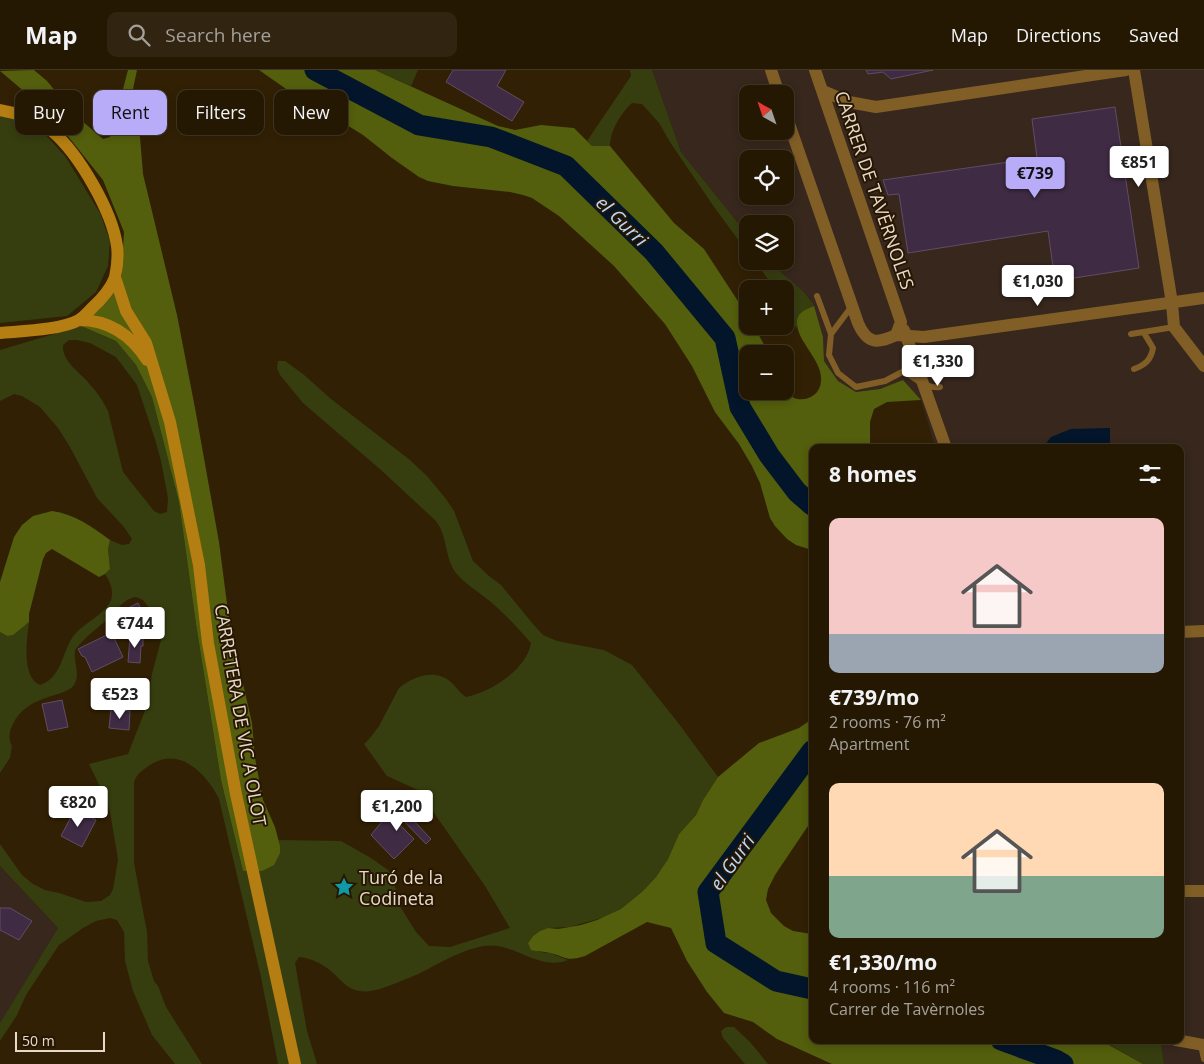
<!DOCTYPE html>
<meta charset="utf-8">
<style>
:root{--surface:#251803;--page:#312512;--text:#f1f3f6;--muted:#a3a09a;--line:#423725;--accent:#b8abf7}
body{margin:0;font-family:"Open Sans",sans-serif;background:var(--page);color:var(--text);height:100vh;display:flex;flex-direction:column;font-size:19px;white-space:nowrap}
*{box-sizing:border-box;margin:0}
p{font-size:16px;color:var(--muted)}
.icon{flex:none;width:28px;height:28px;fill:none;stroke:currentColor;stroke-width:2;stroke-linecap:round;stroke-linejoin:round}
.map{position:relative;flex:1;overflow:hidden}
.side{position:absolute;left:809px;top:374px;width:375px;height:600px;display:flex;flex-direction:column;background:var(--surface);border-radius:10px;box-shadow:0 2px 8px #0003,0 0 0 1px var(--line)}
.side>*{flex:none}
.top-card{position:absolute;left:15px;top:20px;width:475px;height:45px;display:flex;gap:10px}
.needle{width:32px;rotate:320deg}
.fabs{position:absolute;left:739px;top:15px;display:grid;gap:10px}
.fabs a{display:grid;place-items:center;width:55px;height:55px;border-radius:10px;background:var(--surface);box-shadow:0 2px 8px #0003,0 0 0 1px var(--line);font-size:25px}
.scale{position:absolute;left:15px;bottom:12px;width:90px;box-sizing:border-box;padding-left:5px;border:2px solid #e6dacb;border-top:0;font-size:14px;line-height:18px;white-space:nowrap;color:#e6dacb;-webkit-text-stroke:4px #271600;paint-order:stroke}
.price{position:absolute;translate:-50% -42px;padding:0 11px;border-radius:5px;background:#fff;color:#222;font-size:16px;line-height:32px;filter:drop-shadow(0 1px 2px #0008)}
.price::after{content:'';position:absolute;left:50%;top:30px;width:15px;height:11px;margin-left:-8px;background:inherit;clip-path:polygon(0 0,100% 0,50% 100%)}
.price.active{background:var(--accent);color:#111}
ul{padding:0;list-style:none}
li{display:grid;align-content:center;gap:10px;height:265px;padding:0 20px}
li span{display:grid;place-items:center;height:155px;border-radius:10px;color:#555}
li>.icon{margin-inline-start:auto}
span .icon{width:90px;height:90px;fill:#fffc;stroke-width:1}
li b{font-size:21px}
h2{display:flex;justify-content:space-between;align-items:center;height:60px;padding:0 20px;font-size:21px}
.pill{padding:0 18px;border-radius:10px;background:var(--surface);box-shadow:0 2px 8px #0003,0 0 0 1px var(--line);font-size:18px;line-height:45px}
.pill.active{background:var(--accent);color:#111}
header{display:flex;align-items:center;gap:30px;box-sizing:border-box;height:70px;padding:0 25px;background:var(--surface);border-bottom:1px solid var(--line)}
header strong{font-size:24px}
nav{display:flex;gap:28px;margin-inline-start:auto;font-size:18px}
.search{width:350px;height:45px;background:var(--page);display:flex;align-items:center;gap:12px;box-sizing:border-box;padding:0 18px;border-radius:10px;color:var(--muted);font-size:19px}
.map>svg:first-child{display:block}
</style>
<header>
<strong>Map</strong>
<div class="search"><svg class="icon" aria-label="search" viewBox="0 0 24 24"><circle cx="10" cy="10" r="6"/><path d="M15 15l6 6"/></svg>Search here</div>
<nav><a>Map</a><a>Directions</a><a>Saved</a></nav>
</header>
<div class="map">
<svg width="1204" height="994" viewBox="0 0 1204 994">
<rect width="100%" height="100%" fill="#312004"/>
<path fill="#37271d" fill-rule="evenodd" d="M652,0H1204V994H1164L1161,972L1159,970H1180V378L935,377L921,330L903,311L880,319L856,322L838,311L824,291L823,267L810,228L778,202L770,191H785V154H748L747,164L681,82ZM748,24H785V61H748ZM748,89H785V126H748Z
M0,796L58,858L0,953Z"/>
<path fill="#363e0f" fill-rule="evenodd" d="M375,0H418L411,16Z
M630,0H652L681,82L747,164V182L712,134L670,72L659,53L642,34L632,33C621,43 610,61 610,76H592L587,71L631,6Z
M0,46L27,51L44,63L65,86L100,143L110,171L108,196L96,222L67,246L0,253Z
M755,191H770C783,207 805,218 814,236C800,242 798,243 797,259L785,237V219H775Z
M81,256L116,271L136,295L152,327L179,432L196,554L221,710L243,801L280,783L279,770L341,771L371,788L388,800L392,806L401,838L416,862L429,876L450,877L510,858L485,816L418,720L387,706L364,674L370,668L379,656L399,618C414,606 436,598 452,613C457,618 460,623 466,627C491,622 527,599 531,573C518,558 506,545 491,532C479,522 466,515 456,503C444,487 448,465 435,450L381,400L303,333L280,305L277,298L278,291H285L303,304L331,329L410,390L427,406L446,429L454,441L473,491L489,506L501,515L533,554L543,565L557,571L604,580L632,595L679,654L718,707L703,730L696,745L679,764L668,789L656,807L643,821L621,839L605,847L569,857L548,858L540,861L533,866L528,873L539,882L550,883L568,890C538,902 514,871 484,876C465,879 445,890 428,899C418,905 407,908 397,913C385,917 372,923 360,921C348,920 341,910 332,902C323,894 311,888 299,887L295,893L307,961L317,994H278L261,907L219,729C206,703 180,676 150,695C143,700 137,703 134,712V793L147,862L148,891L154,911L158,916L166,937L202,994H175L152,965L133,921L125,891L124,862L117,850L110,848L96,851L83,858L59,875L26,925L17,945L0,971V953L58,858L0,796V774L22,805L33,814L45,820L59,823L86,832L101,831L110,825L113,819L118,790L117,783L110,742L104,725L89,694L128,684L148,633L152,604L161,570L158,553L154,544L143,530L136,527C122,529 117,541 108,549C96,559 84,568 75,580C73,592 81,604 74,615C68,623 55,624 46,628C32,632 19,641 13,654C9,662 8,668 12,676L10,688L0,703V562L7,566L29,552C27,569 21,607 40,615C61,608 62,584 72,568C81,554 105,545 111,530C114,520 110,512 105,504L110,499L108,479L110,470L122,475L129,474L132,469L124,457L97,428L70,377L58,358L40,337L22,326L14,324L0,331V280ZM69,270H77L90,273L116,287L137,315L155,369L161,391L168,428L167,442L160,444L154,441L123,402L108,341C103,330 95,320 87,311C77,300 62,291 63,275Z
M726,957H734L750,972L768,994H745L723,968L721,961Z
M1107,970H1159L1161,972L1164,994H1143L1103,971Z"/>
<path fill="#535f0c" d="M34,0L47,11L74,44L103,69L110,67L112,61L128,0H137L133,19L132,32L140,67L143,104L177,245L195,338L219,472L230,557L252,653L255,688L263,730L275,757L280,776V783L274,795L262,801H243L221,710L196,554L179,432L152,327L136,295L116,271L81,256L121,212L124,162L103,110L63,60L37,43L43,39L39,34L0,1Z
M259,0H375L498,56L515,60L541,55L574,58L592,76H610L674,153L704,179L747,245L748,256H754L769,284H748V321H785V319C793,336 820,331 821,311C823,289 795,271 797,250C799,241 807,239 814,236L823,267L824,291L838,311L856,322L880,319L903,310L921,330L887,332L874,339L870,352V377L812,378V480L796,475L787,469L775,456L770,448L760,413L752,396L739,374L715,342L692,296L665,254L614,196L559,146L532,128L523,125L510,122L453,116L428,111L419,107L392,88L363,65L321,39L299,28Z
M52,441C74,444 93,457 110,470L108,479L110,499L105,504L99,507L52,479L46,483L43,489L29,544V552L13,565L7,566L0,562V512L14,467L22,455L33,446Z
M812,649V750L775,805L768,819L766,830L771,843L784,856L793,861L812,864V970H1100L1143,994H832L777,969L753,952L724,943L707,922L687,891L671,858L647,852L585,886C566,892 567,887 550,883C544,881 537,882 531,880L528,873L533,866L540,861L548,858L558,859L581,855L597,850L621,839L643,821L656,807L668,789L679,764L696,745L703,730L718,707L759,673L799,658Z"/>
<path fill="#02152a" d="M1110,358V377H1043L1051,367L1071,359Z"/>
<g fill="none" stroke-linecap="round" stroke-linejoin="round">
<path stroke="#02152a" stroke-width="21" d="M315,0L419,55L491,67L566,96L654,182L725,268L740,337L769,385L797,422L812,435
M812,681L708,822L716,873L776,911L812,919
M1001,970L1056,990L1063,994"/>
</g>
<path fill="#3f2b43" stroke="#624c65" d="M453,0H506L497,16L524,32L512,51L446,12Z
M866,0H933L891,9L883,2L868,4Z
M1115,37L1139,198L1055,211L1048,161L908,183L899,124L888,125L883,110L1037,88L1032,49Z
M138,533L148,554L135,560L134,558L114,568L123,587L92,602L85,587L82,586L78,579L111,563L109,561L132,550L126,539Z
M130,567H143V576H141L140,593L128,592Z
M62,630L68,657L48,661L42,634Z
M111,639L130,641L129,660L109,658Z
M397,733L431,769L426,774L401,748L397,752L414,769L394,789L371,765Z
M79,741L96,750L82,777L61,766L71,747L67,745L69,742Z
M0,838H10L32,851L19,870L0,860Z"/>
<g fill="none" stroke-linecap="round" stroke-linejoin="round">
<path stroke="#805e26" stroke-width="6" d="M817,226L831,264
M852,236L831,264L829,285L838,303L856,317L885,311L904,301C914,308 927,319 940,317
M1131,264L1174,257
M1134,299C1145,295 1151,290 1153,278L1144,263
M904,301L912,284L923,294L933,293
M1201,975L1204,989"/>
<path stroke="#805e26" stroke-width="12" d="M771,0L779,24
M1134,0L1172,233L1174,257L1204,296
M823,21L849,32L876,37L1126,0
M785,42L858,253C867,274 877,274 896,265L901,252L815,0
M904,260L946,378
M896,265L924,267L1204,228
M1180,562L1204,561
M1180,821H1204
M1176,970L1204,975"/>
<path stroke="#b47e12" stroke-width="12" d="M0,40C19,44 37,47 52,61C79,84 112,141 117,176C118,184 117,198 115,207C112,217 101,230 93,237C89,241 84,247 79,250C61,260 21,261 0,263
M115,207L126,241L146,273L170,352L199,495L208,573L236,724L295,994
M79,250C109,250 131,265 147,290"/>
</g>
<defs>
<symbol id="sight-bare" viewBox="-9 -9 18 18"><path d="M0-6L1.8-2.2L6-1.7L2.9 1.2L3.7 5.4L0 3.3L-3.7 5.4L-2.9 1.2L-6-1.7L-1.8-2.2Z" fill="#0f9aa8" stroke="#271600" stroke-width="2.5" paint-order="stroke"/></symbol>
</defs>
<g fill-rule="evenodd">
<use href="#sight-bare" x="330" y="803" width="28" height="28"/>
</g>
<g text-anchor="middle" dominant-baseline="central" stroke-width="4" stroke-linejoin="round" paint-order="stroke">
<g font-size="18" fill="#e6dacb" stroke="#271600">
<text transform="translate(875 120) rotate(71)">CARRER DE TAVÈRNOLES</text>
<text transform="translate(241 645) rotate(80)">CARRETERA DE VIC A OLOT</text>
</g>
<g font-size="18" fill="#e6dacb" stroke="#271600" text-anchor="start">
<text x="359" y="807">Turó de la<tspan x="359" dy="21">Codineta</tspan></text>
</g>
<g font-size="19" font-style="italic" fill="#b7d8fe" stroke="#271600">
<text transform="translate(622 151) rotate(44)">el Gurri</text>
<text transform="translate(732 792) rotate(-55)">el Gurri</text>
</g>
</g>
</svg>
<div class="fabs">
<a><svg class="needle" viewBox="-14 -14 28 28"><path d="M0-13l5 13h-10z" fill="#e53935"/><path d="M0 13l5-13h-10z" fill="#a3a09a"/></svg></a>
<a><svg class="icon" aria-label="locate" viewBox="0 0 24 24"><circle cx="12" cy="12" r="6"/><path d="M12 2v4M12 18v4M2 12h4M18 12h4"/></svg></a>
<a><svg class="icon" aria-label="layers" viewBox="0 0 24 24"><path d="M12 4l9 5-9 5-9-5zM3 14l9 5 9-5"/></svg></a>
<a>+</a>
<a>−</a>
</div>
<div class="scale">50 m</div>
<b class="price" style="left:1139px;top:118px">€851</b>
<b class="price active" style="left:1035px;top:129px">€739</b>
<b class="price" style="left:1038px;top:237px">€1,030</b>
<b class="price" style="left:938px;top:317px">€1,330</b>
<b class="price" style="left:135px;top:579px">€744</b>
<b class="price" style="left:120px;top:650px">€523</b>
<b class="price" style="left:78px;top:758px">€820</b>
<b class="price" style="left:397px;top:762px">€1,200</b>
<div class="top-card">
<a class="pill">Buy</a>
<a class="pill active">Rent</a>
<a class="pill">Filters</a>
<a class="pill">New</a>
</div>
<section class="side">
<h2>8 homes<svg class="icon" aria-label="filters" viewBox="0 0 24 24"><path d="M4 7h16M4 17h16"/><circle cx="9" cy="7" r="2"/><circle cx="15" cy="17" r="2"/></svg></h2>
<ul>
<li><span style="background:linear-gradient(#f6c9c9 75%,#9aa5b1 0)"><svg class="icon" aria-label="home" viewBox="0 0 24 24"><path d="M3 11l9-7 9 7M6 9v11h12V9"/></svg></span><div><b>€739/mo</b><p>2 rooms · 76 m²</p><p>Apartment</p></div></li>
<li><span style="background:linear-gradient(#ffd9b3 60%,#7fa58c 0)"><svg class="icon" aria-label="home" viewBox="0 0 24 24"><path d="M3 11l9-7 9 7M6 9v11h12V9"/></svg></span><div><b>€1,330/mo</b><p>4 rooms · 116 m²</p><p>Carrer de Tavèrnoles</p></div></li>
</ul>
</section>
</div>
